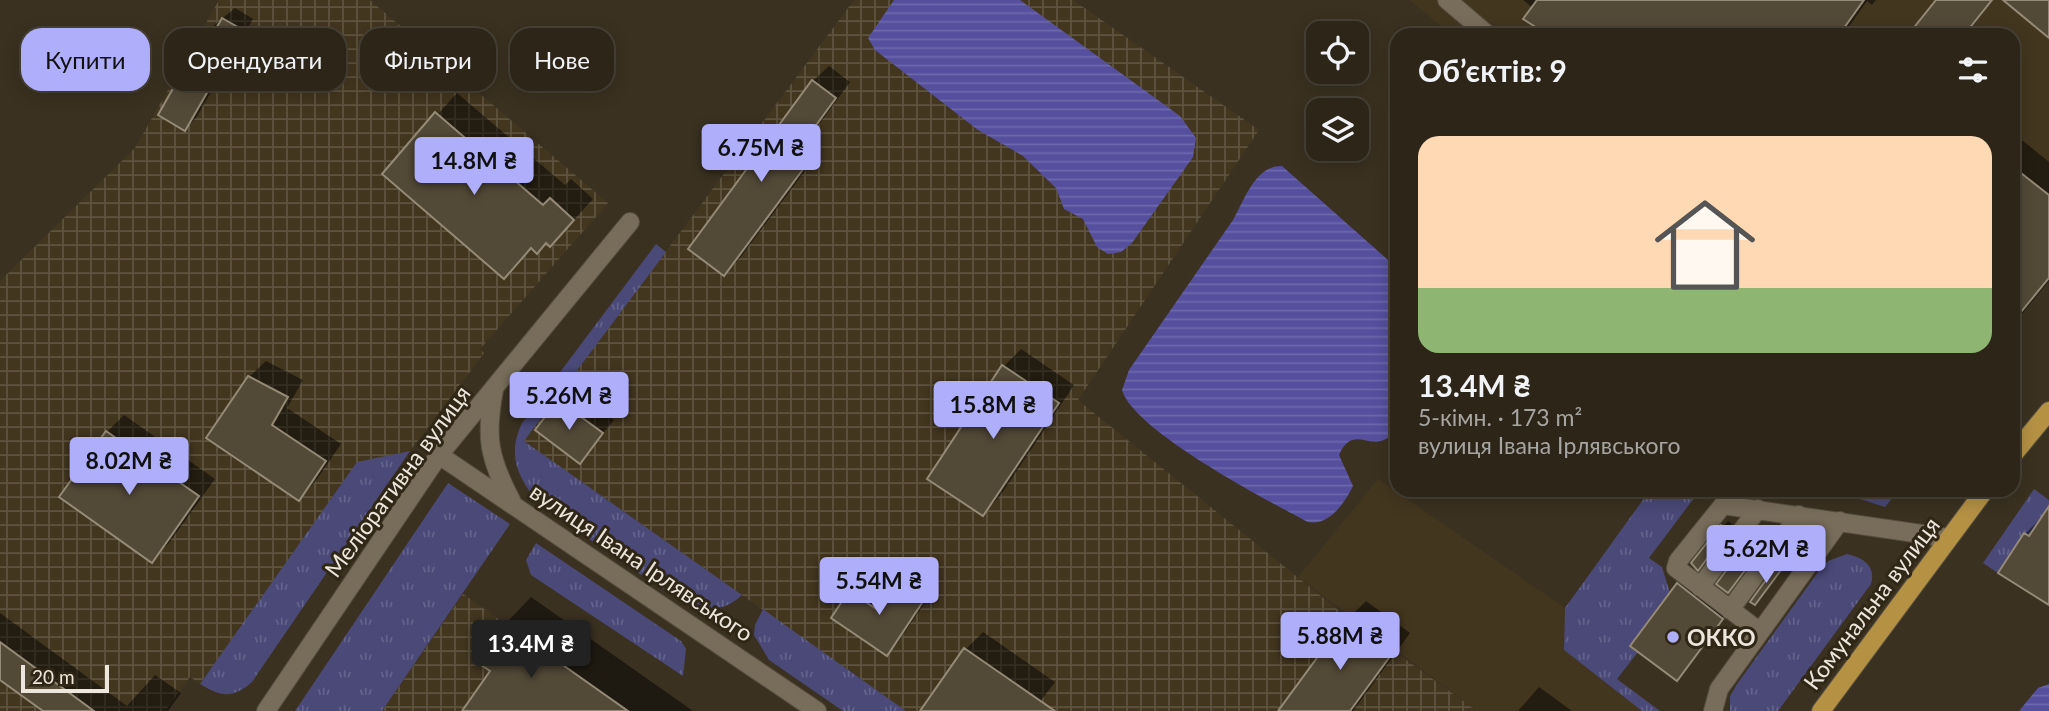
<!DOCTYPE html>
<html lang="uk">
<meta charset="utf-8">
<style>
:root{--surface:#2c2518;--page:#383125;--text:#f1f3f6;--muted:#a6a5a2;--line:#484237;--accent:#aeaefa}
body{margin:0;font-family:Lato,sans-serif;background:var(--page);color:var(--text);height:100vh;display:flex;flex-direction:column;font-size:26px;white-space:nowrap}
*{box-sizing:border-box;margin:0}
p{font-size:23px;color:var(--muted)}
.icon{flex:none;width:38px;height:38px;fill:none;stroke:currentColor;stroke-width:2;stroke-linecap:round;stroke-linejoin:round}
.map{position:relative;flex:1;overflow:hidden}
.sheet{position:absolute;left:1390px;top:28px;width:630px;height:469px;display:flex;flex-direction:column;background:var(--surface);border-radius:21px;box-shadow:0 4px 18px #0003,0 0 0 2px var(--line)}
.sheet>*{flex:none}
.hud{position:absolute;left:21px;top:28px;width:665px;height:63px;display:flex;gap:14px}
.tools{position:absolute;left:1306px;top:21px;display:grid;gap:14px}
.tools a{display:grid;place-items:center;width:63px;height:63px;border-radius:14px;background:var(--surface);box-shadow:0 4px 18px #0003,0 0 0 2px var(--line);font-size:35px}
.scale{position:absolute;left:21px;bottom:18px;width:88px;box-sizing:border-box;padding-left:7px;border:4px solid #ece6dc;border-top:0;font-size:19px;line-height:24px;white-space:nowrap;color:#ece6dc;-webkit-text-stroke:5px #302716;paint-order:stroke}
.price{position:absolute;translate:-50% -60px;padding:0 16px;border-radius:7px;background:var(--accent);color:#111;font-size:23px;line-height:46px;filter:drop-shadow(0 2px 4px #0008)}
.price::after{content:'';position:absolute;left:50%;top:42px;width:21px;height:16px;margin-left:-10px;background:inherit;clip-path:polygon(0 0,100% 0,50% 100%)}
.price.current{background:#222;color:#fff}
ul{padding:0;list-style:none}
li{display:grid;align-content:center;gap:14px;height:371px;padding:0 28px}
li+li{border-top:2px solid var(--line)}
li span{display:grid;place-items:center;height:217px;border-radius:21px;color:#555}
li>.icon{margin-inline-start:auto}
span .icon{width:126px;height:126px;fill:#fffc;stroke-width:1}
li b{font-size:30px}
h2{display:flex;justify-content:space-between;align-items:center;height:84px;padding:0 28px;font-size:30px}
.chip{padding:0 24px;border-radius:21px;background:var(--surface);box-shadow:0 4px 18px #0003,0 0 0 2px var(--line);font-size:24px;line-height:63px}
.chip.current{background:var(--accent);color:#111}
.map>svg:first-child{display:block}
</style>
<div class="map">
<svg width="2049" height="711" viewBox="0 0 2049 711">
<defs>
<pattern id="industrial-grid" width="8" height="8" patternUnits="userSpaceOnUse" patternTransform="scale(1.75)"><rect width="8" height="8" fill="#43361f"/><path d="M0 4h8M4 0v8" fill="none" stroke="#5e533f"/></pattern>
<pattern id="grass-tufts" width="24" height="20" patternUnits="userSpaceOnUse" patternTransform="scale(1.75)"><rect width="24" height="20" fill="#4a4978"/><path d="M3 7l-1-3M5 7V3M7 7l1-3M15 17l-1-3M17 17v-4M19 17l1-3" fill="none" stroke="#64638b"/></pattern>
<pattern id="water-rules" width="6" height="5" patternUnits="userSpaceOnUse" patternTransform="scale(1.75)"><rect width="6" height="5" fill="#554f9e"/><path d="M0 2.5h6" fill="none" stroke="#6e68ab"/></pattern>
</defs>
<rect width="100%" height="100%" fill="#3a3120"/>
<path fill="#43361f" d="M1410,0H2049V278L2013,323L2012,35H1451Z
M1378,479L1565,608L1564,650L1642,711H1477L1298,577Z"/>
<path fill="url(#industrial-grid)" d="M219,0H370L608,203L480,349L484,353L410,451L357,463L200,684L190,677L165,711H0V281L135,148Z
M854,0H1073L1259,130L1078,400L1347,617L1477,711H906L524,441Z
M463,594L628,711H382Z"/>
<path fill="url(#grass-tufts)" d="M656,244L666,252L524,441L742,595C732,604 723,609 708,608C676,606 571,525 539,503C517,477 507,455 522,423Z
M410,451L252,682C233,699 221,697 200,684L357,462Z
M448,483L510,524L382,711H295Z
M2034,489L2049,500V549L2024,533L1998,573L1983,563Z
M1650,490H1700L1649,558L1662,567L1670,593L1630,646L1638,652L1617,679L1660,711H1642L1564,650L1565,608Z
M1852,490H1894L1897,492L1885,507L1848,495Z
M536,543L681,641L686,649L683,676L531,575L526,560Z
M1847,554C1864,558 1876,566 1871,584L1778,711H1730V696L1737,684L1818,572L1828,561Z
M763,609L778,620L906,711H843L769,660L754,635L755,625Z"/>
<path fill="url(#water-rules)" d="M894,0H1020L1180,116L1196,138L1193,157L1132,243L1121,252L1108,254L1097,247L1083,219L1064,209L1056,188L1023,156L978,130L875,50L868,38Z
M1282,166L1396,267V430C1373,459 1355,420 1339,455L1353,486C1344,504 1329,526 1308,522C1268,501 1134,431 1122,390L1129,370L1233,220C1244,201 1255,165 1282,166Z
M2049,684V711H2019L2038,688Z"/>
<path fill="#0007" d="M1523,0H1876L1872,5L1867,1L1843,35H1551L1533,8Z
M1938,0H1993L1966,35H1914Z
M235,8L253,19L196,118L185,129L207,31Z
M829,66L850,82L806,142L819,152L740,258L724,274L813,81Z
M457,93L565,185L571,179L593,199L570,224L546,241L532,247L504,277L384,174Z
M2012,132L2049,162V281L2012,326Z
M1021,349L1074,385L1000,496L983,514L1004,366Z
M266,361L303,380L287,408L341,444L315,482L299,498L249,377Z
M571,389L614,420L580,461L538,430Z
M124,415L215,479L169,543L152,560L107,432Z
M2042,517L2049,521V603L2025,534Z
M1728,521L1732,524L1703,563L1723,527Z
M1753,540L1762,546L1733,585L1747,545Z
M1783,562L1785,564L1760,597L1777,567Z
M910,571L935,588L898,642L886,654L833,618L862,580L889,598Z
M1684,579L1727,612L1682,673L1679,584Z
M531,597L693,711H464L492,671L505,624Z
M1366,601L1410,633L1353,711H1280L1349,618Z
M0,613L127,706L155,675L181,693L168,711H46L0,678Z
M983,632L1055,682L1040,702L1052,711H935L926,705L966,649Z
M1539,687L1572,711H1518Z"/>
<path fill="#534937" stroke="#948a76" stroke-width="2" d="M1537,0H1864L1839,35H1548L1523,19Z
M1936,0H1992L1964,35H1908Z
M2003,0H2049V38Z
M222,18L243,30L185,131L158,115L206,30L213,34Z
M812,80L836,98L792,158L804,168L724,276L688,249Z
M435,112L543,205L550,198L574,220L550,247L546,243L537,254L531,248L504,279L382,174Z
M2012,166L2049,195V278L2012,323Z
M1002,365L1059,403L983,516L927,479Z
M248,376L288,397L272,425L326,461L299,501L206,438Z
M558,400L603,433L580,464L535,430Z
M106,431L199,496L152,563L59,497Z
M2049,506V605L1998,573L2024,533L2029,536Z
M1721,525L1728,530L1698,571L1691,563Z
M1746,544L1758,553L1728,593L1716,584Z
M1776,566L1781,570L1755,605L1750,602Z
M897,582L924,600L887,656L831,618L849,591L878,610Z
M1677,583L1723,619L1677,681L1630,646Z
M1347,617L1394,651L1350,711H1278Z
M503,622L560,663L628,711H462L490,671L475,661Z
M0,642L94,711H43L0,680Z
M964,648L1055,711H920Z"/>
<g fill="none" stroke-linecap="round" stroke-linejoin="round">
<defs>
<path id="minor" d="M1447,0L1488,35
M494,390C485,437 489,458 511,500
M439,455L817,711
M1700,587L1758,509
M1730,610L1799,515
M1760,632L1676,568L1678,561L1723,505L1949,538
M266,711L439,455L630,222
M1713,711L1719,689L1840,521"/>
<path id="major" d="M2012,456L2049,411
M1821,711L1985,490"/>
</defs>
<use href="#minor" stroke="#564e3f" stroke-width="20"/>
<use href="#major" stroke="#564e3f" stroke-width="20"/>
<use href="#minor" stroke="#786d5a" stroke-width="18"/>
<use href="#major" stroke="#b59144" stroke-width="18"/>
</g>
<circle fill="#aeaefa" stroke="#302716" stroke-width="2.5" cx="1673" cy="637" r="7"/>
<g text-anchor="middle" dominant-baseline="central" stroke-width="6" stroke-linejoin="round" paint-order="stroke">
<g font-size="23" fill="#ece6dc" stroke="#302716">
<text transform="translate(397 481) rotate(-54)">Меліоративна вулиця</text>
<text transform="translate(642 562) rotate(34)">вулиця Івана Ірлявського</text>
<text transform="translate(1871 603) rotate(-53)">Комунальна вулиця</text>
</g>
<g font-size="23" font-weight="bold" fill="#ece6dc" stroke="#302716" text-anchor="start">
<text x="1687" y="637">ОККО</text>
</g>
</g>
</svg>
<div class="tools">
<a><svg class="icon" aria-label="locate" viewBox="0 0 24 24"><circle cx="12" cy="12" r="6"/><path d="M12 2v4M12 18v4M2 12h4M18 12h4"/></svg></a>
<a><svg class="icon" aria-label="layers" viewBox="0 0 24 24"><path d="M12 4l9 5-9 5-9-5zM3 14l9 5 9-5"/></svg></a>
</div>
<div class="scale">20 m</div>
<b class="price" style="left:761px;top:184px">6.75M ₴</b>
<b class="price" style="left:474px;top:197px">14.8M ₴</b>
<b class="price" style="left:569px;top:432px">5.26M ₴</b>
<b class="price" style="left:993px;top:441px">15.8M ₴</b>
<b class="price" style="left:129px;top:497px">8.02M ₴</b>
<b class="price" style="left:1766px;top:585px">5.62M ₴</b>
<b class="price" style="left:879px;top:617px">5.54M ₴</b>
<b class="price" style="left:1340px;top:672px">5.88M ₴</b>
<b class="price current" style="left:531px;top:680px">13.4M ₴</b>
<div class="hud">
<a class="chip current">Купити</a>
<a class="chip">Орендувати</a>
<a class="chip">Фільтри</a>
<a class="chip">Нове</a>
</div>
<section class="sheet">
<h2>Об’єктів: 9<svg class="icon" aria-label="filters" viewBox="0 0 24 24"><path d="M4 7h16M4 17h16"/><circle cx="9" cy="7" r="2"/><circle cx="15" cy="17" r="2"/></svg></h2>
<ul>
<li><span style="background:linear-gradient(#ffd9b3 70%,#8fb573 0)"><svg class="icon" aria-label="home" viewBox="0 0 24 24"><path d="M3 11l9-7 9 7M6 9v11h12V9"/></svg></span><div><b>13.4M ₴</b><p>5-кімн. · 173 m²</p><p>вулиця Івана Ірлявського</p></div></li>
</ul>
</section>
</div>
